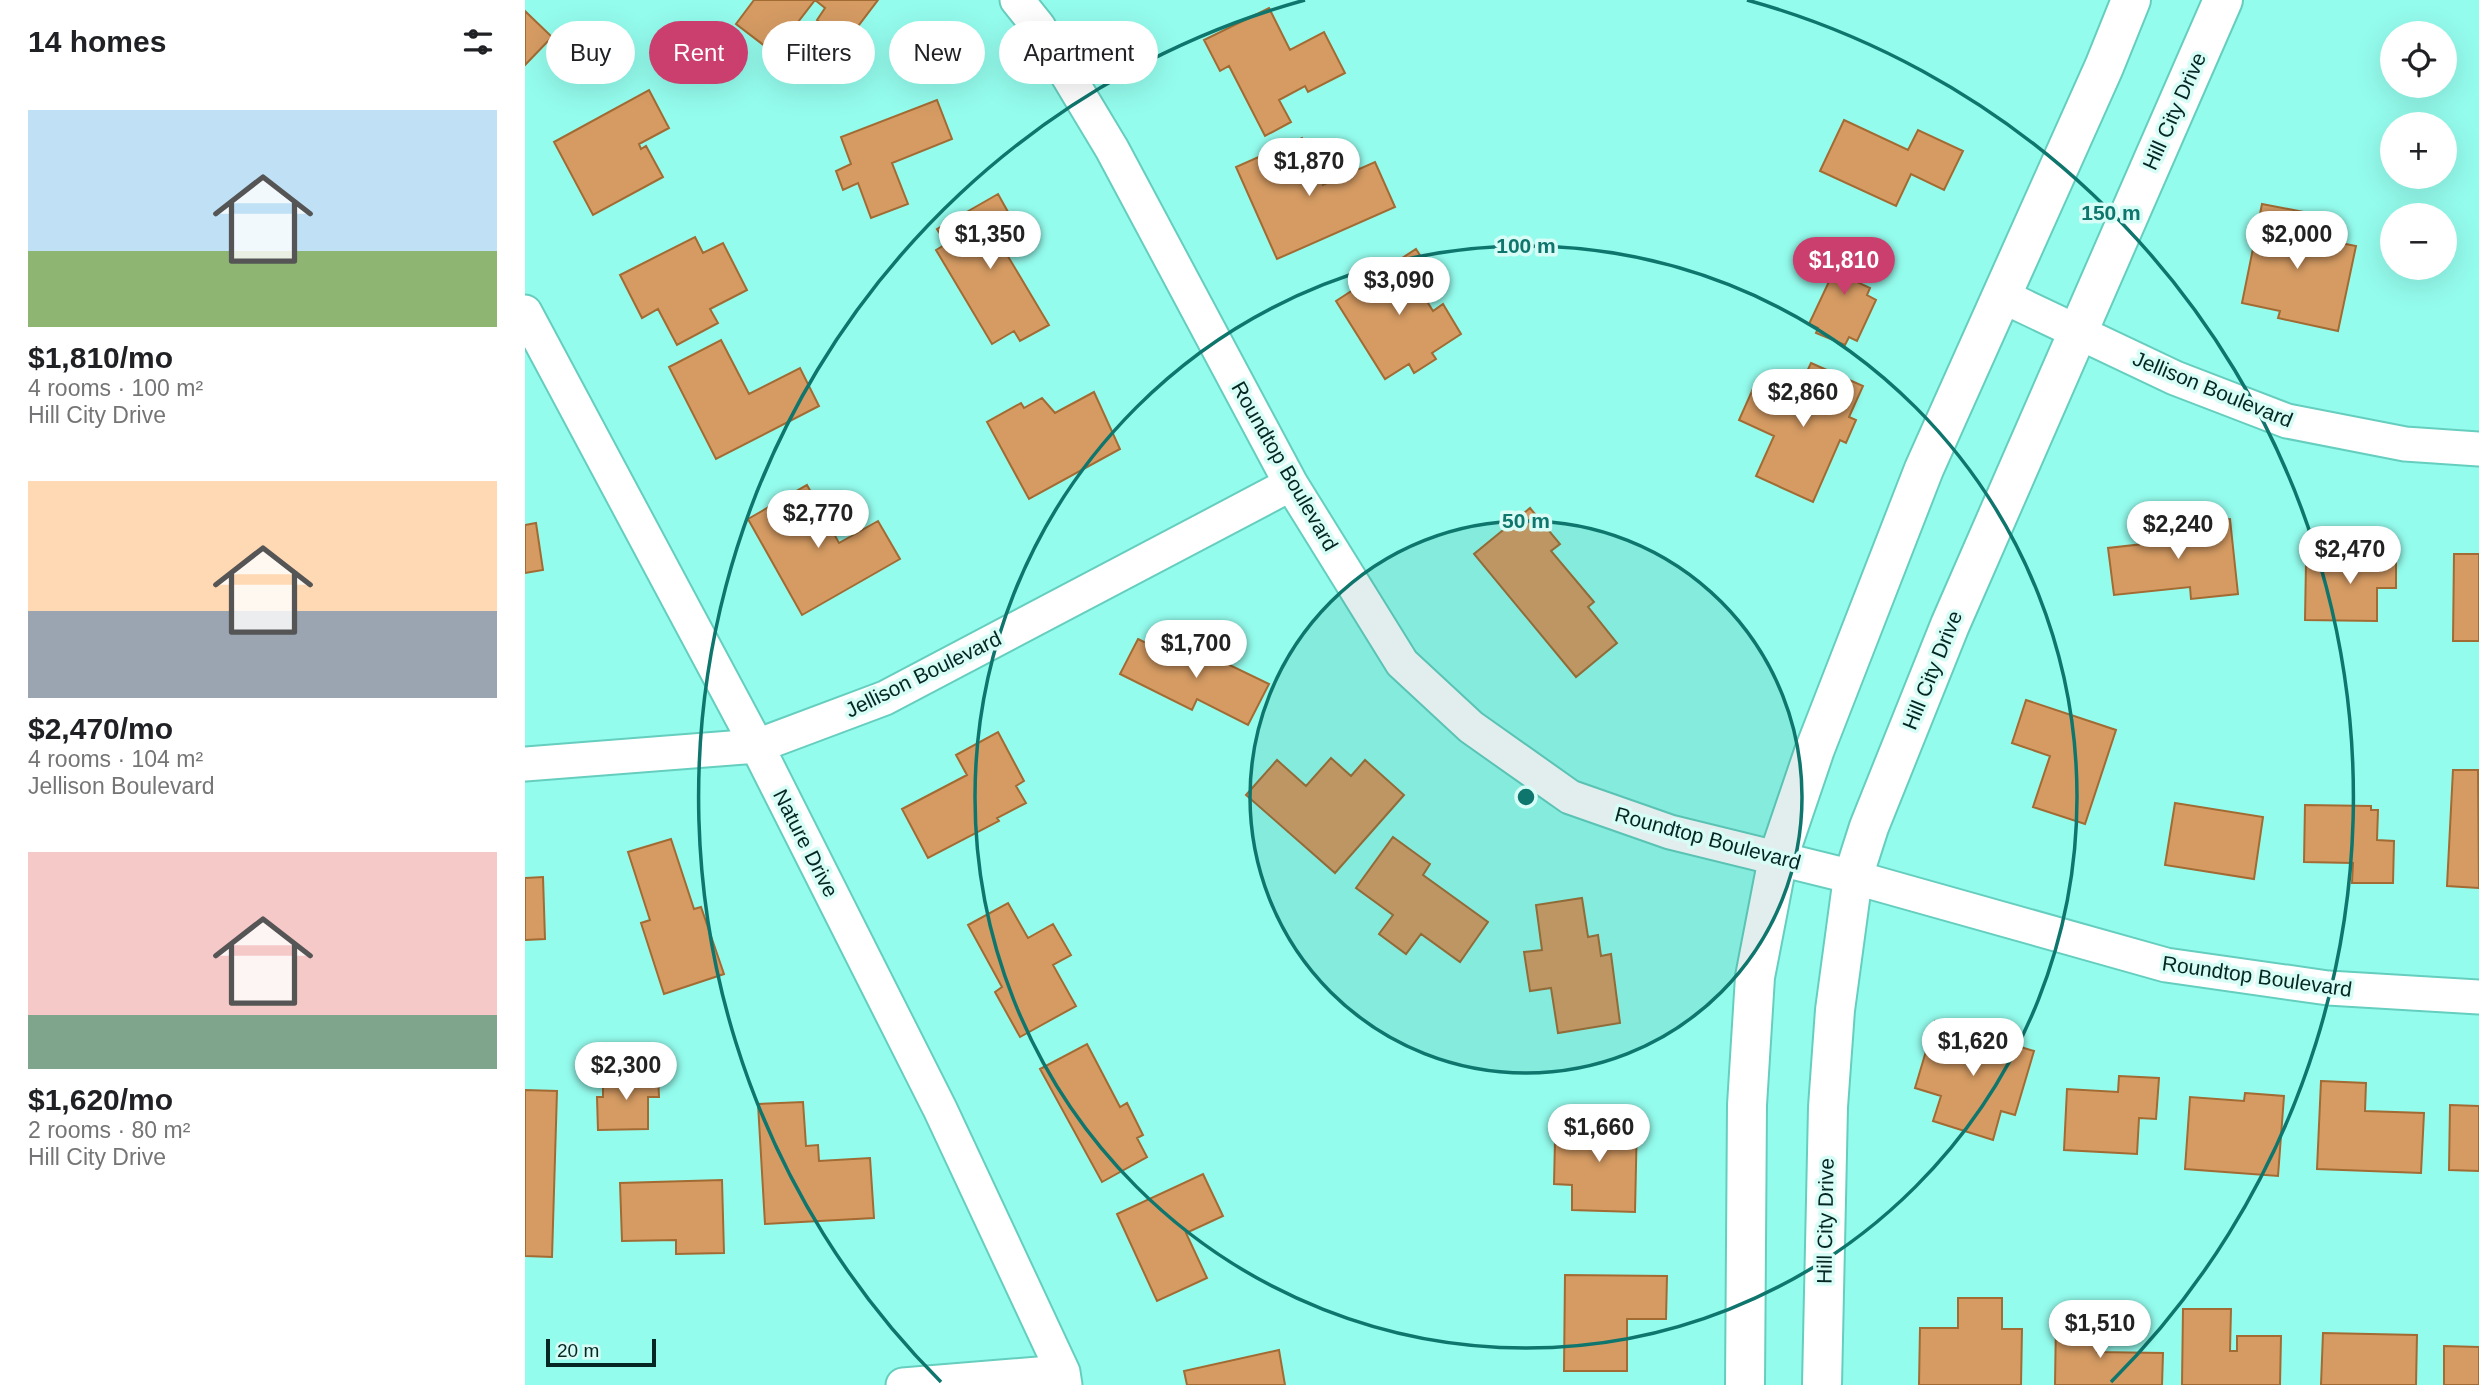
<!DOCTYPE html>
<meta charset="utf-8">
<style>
:root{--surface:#fff;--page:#f2f2f2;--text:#202124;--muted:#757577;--accent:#cb3f6f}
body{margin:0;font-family:Arial,sans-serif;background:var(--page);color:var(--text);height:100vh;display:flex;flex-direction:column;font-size:26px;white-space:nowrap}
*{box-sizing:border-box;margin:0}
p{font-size:23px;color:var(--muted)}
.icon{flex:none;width:38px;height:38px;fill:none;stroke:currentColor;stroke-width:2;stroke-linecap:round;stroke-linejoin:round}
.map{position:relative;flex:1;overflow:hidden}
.panel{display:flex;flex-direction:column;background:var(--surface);width:525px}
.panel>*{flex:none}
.guide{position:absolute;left:21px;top:21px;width:665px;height:63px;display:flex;gap:14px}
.tools{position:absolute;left:1855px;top:21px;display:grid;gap:14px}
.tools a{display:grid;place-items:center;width:77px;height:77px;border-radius:50%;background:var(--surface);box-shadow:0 7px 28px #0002;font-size:35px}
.scale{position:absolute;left:21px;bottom:18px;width:110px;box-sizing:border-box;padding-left:7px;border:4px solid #042723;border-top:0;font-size:19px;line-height:24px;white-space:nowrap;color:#042723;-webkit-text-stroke:5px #d7fdf6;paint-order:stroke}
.price{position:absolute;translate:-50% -60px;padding:0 16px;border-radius:24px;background:#fff;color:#222;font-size:23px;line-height:46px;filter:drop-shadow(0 2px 4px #0008)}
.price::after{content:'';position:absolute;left:50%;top:42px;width:21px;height:16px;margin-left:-10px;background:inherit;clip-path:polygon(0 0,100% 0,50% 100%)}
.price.selected{background:var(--accent);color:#fff}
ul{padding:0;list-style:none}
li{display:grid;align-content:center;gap:14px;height:371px;padding:0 28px}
li span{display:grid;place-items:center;height:217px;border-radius:0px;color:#555}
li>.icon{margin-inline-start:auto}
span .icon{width:126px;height:126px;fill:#fffc;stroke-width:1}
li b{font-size:30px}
h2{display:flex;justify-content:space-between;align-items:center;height:84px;padding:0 28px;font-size:30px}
.chip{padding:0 24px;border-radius:32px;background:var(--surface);box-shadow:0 7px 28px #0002;font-size:24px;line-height:63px}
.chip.selected{background:var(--accent);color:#fff}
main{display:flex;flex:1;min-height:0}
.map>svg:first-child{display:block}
</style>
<main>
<section class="panel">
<h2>14 homes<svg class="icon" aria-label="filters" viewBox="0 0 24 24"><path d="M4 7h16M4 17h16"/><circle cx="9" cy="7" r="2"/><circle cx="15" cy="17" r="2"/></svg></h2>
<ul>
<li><span style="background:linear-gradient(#bfe0f5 65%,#8fb573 0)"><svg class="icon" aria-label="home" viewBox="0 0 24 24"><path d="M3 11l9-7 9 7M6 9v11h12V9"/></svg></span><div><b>$1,810/mo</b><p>4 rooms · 100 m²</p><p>Hill City Drive</p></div></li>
<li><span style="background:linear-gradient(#ffd9b3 60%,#9aa5b1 0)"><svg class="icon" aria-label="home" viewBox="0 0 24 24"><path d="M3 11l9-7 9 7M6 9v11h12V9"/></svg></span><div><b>$2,470/mo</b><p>4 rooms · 104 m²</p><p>Jellison Boulevard</p></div></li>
<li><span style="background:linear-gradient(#f6c9c9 75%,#7fa58c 0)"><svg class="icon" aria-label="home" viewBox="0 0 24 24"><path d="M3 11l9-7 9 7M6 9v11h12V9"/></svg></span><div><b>$1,620/mo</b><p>2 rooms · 80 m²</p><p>Hill City Drive</p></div></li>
</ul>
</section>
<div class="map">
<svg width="1954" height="1385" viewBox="0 0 1954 1385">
<rect width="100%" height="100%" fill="#94fced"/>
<path fill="#d59b63" stroke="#a26b33" stroke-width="2" d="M229,0H290L249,53L211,24Z
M290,0H353L321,42L292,20L300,8Z
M744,8L765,50L799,32L820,73L783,92L780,86L754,100L766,122L740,136L704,66L695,71L679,40Z
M0,11L27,37L0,65Z
M124,90L144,128L114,144L116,149L121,146L138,177L68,215L29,142Z
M412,100L427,139L367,163L383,204L346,218L333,183L318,190L311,171L326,164L316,137Z
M1319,120L1383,150L1393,130L1438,151L1419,190L1386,174L1371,206L1295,171Z
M777,138L798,185L850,162L870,207L752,259L711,167Z
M473,194L497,237L478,248L524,325L495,341L489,331L467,344L411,250L421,244L412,229Z
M1737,204L1779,212L1775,235L1831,246L1813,331L1753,318L1755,311L1717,303Z
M170,237L178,253L198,243L222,290L185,309L193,323L152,345L133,309L117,318L95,275Z
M1312,241L1344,256L1332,282L1345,288L1342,295L1351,300L1332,341L1324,337L1320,345L1291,333L1293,328L1284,324L1309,271L1299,267Z
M891,249L914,285L898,295L908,311L918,304L936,334L907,353L911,359L889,373L884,364L860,379L811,301Z
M196,340L224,394L275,368L294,406L191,459L144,367Z
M1286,363L1338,386L1324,417L1331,420L1321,443L1315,440L1288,502L1231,476L1249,436L1214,420L1231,382L1269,399Z
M569,392L595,449L504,499L462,422L496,403L499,408L517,398L530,413Z
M282,485L314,543L353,521L375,559L277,615L223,519Z
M1005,508L1035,544L1026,551L1069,602L1063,607L1092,643L1051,677L949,554Z
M1705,519L1713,594L1666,599L1665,587L1589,595L1583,548L1618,544L1616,529Z
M11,523L18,570L0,573V525Z
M1832,547H1871V588H1852V621L1780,620L1781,563L1832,564Z
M1929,554H1954V641H1928Z
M613,639L647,656L655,641L744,684L723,725L672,699L667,710L595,674Z
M1501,700L1591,730L1560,824L1508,807L1525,756L1487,743Z
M473,732L499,781L491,786L501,803L472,818L474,821L403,858L377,809L442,775L431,755Z
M806,758L826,776L840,760L879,795L810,873L721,795L752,760L781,786Z
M1928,770H1953L1954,888L1922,886Z
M1650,803L1738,817L1729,879L1640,865Z
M1780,805L1846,806V810H1853L1852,840L1869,841L1868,883H1827L1828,863L1779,862Z
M868,837L905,864L898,875L963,922L935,962L896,934L881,954L854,934L868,915L831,888Z
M146,839L169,909L176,907L199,974L139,994L116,923L125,920L103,852Z
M18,877L20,939L0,940V878Z
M1057,898L1063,937L1073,935L1076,956L1086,954L1095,1023L1033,1033L1026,988L1005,991L999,952L1017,950L1011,905Z
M483,903L503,938L528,924L546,955L528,965L551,1006L495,1037L470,992L477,987L443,925Z
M1410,1021L1509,1051L1490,1115L1476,1111L1468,1140L1408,1121L1416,1096L1390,1088Z
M562,1044L595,1107L602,1103L618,1135L612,1138L622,1157L577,1182L515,1069Z
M78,1075H133L134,1097H123V1129L73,1130L72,1097H78Z
M1594,1076L1634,1078L1631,1119L1614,1118L1612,1154L1539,1150L1542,1089L1593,1092Z
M1796,1081L1841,1083L1840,1111L1899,1113L1896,1173L1792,1169Z
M0,1090L32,1091L27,1257L0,1256Z
M1720,1093L1759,1096L1753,1176L1660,1169L1665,1097L1719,1101Z
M278,1102L281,1146L293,1145L294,1161L345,1158L349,1218L240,1224L233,1104Z
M1925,1105L1954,1106V1171L1924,1170Z
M1049,1118L1112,1119L1110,1212L1047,1210V1185L1029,1184L1030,1140H1048Z
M678,1174L698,1216L661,1233L682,1278L632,1301L592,1214Z
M197,1180L199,1253L151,1254V1240L97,1241L95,1183Z
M1040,1275L1142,1276L1141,1319H1102V1371H1039Z
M1433,1298H1477V1329H1497L1496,1385H1394L1395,1328H1433Z
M1658,1309H1706L1705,1351H1712V1336H1756L1755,1385H1657Z
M1531,1319L1572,1320V1352L1638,1353L1637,1385H1530Z
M1798,1333L1892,1335L1891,1385H1796Z
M1919,1346L1954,1347V1385H1919Z
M754,1350L760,1385H662L659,1371Z"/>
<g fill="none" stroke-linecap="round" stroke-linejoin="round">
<defs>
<path id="minor" d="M492,0L513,26L587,149L766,484L877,663L946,727L1045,797L1145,832L1328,877L1641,965L1803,988L1954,997
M1475,295L1650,378L1762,421L1880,444L1954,449
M0,312L232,746L415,1109L538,1372L540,1385
M0,764L232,746L360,698L766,484
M378,1385L538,1372"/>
<path id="tertiary" d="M1220,1385L1222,1105L1230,977L1253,858L1290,749L1399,469L1579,67L1606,0
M1297,1385L1303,1107L1310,1010L1328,877L1344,827L1425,625L1698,0"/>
</defs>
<use href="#minor" stroke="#65cebf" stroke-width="37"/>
<use href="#tertiary" stroke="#65cebf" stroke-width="42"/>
<use href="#minor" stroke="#fff" stroke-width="33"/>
<use href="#tertiary" stroke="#fff" stroke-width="38"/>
</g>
<circle cx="1001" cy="797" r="276" fill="#0f766e" fill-opacity=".12"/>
<g fill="none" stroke="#0f766e" stroke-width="3.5">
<circle cx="1001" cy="797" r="276"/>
<circle cx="1001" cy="797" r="551"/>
<path d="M416 1382A827 827 0 0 1 780 0M1222 0A827 827 0 0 1 1586 1382"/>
</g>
<g text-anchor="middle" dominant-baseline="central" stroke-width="7" stroke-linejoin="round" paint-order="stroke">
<g font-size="21" fill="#042723" stroke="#d7fdf6">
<text transform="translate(1649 111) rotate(-66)">Hill City Drive</text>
<text transform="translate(1688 389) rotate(22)">Jellison Boulevard</text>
<text transform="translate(760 466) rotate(60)">Roundtop Boulevard</text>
<text transform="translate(1407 670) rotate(-68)">Hill City Drive</text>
<text transform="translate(398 674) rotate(-26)">Jellison Boulevard</text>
<text transform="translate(1183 838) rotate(15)">Roundtop Boulevard</text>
<text transform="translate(281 843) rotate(63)">Nature Drive</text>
<text transform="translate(1732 976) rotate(8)">Roundtop Boulevard</text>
<text transform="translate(1300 1221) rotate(-89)">Hill City Drive</text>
</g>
</g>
<circle cx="1001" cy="797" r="10" fill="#0f766e" stroke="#d7fdf6" stroke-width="3.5"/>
<g font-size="21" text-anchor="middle" font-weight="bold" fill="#0f766e" stroke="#d7fdf6" stroke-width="7" stroke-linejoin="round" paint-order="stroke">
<text x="1586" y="220">150 m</text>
<text x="1001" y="253">100 m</text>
<text x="1001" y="528">50 m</text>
</g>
</svg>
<div class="tools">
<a><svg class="icon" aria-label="locate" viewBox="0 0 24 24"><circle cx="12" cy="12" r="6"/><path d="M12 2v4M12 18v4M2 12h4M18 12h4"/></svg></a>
<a>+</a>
<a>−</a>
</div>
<div class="scale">20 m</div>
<b class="price" style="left:784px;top:198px">$1,870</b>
<b class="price" style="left:465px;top:271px">$1,350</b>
<b class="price" style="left:1772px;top:271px">$2,000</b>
<b class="price selected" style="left:1319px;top:297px">$1,810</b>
<b class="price" style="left:874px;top:317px">$3,090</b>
<b class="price" style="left:1278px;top:429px">$2,860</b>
<b class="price" style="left:293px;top:550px">$2,770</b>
<b class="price" style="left:1653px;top:561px">$2,240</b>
<b class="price" style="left:1825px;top:586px">$2,470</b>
<b class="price" style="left:671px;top:680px">$1,700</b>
<b class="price" style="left:1448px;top:1078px">$1,620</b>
<b class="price" style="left:101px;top:1102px">$2,300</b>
<b class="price" style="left:1074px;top:1164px">$1,660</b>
<b class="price" style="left:1575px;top:1360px">$1,510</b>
<div class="guide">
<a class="chip">Buy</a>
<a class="chip selected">Rent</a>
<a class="chip">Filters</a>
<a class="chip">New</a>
<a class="chip">Apartment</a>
</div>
</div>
</main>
